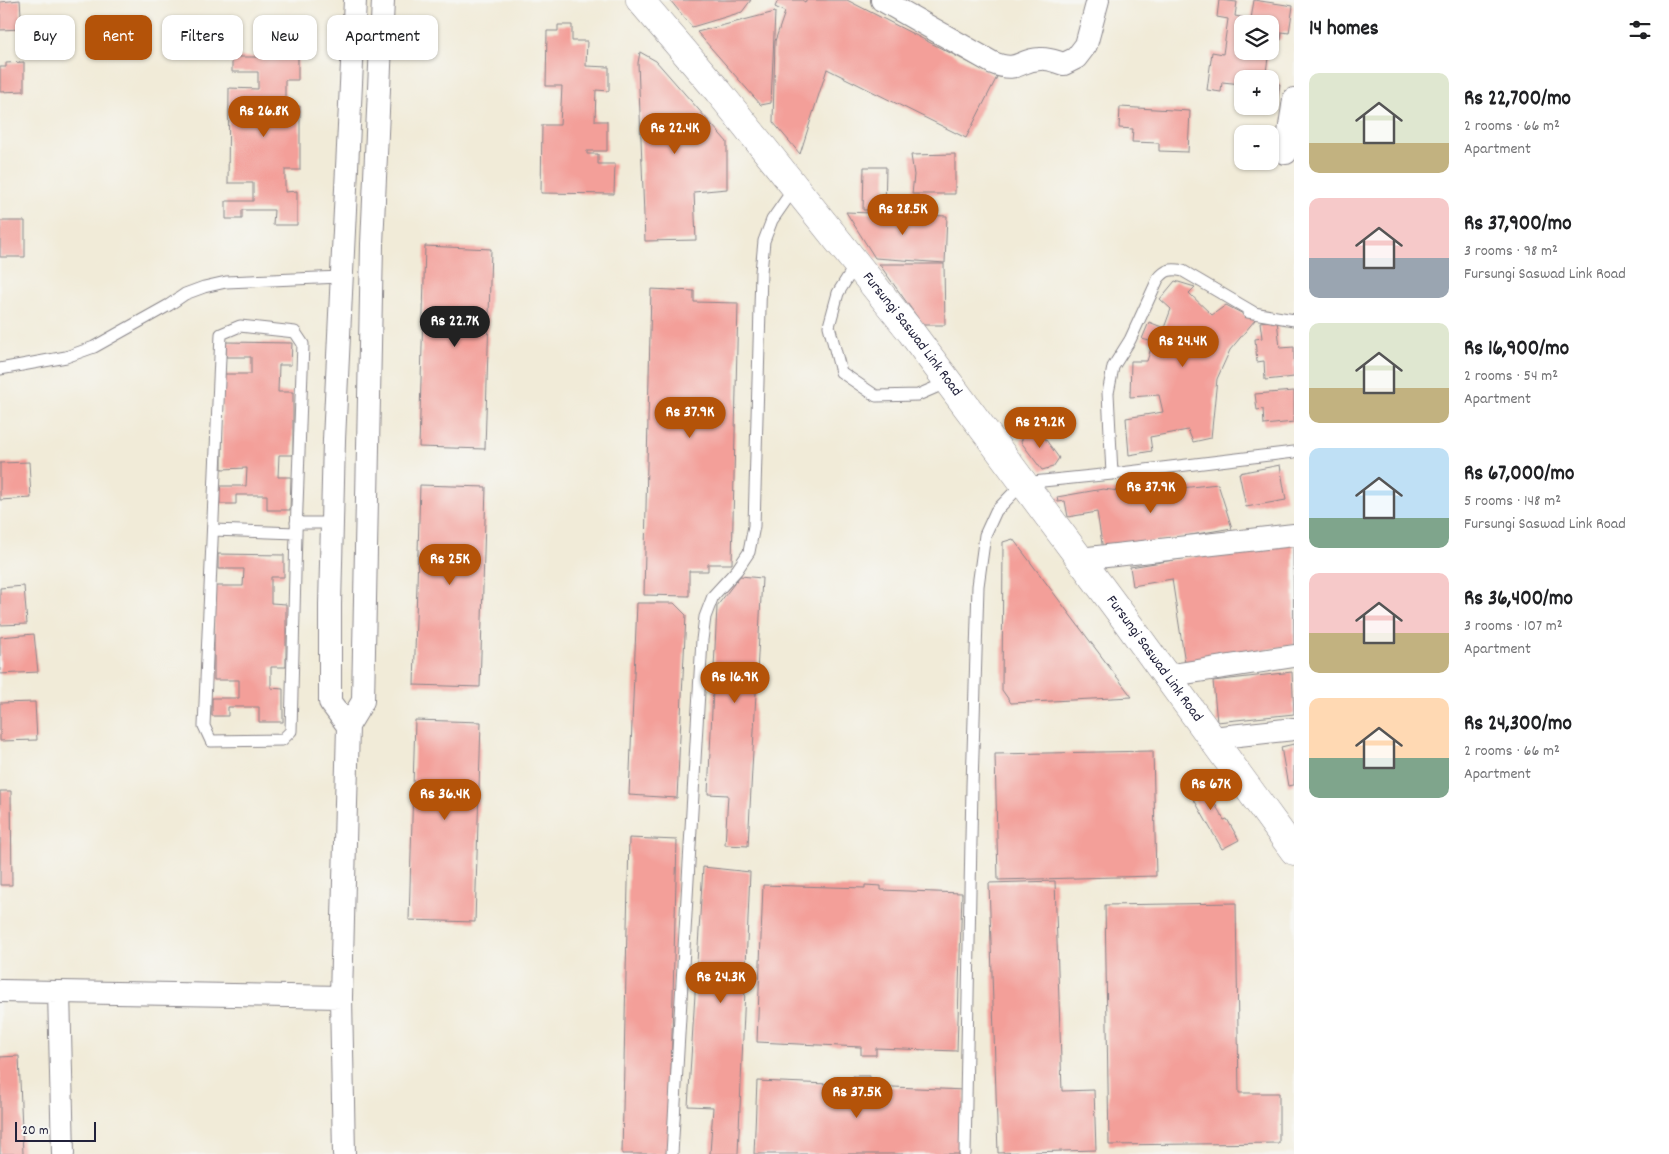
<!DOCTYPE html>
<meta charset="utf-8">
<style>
:root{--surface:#fff;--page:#f6f6f6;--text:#202124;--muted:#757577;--accent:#b45309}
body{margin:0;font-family:Dekko,sans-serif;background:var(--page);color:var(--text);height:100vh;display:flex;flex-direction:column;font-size:19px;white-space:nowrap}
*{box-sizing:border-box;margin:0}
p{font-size:16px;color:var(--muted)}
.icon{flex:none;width:28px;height:28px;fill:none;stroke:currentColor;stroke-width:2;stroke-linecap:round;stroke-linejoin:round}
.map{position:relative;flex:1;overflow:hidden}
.details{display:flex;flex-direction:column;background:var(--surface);width:375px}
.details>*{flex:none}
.hud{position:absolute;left:15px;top:15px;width:475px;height:45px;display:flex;gap:10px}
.fabs{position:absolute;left:1234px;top:15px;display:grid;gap:10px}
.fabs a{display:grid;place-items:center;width:45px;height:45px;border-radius:10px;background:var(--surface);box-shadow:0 1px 4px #0004;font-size:25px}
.scale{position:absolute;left:15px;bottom:12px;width:81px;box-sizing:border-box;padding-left:5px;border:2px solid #22223b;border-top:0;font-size:14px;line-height:18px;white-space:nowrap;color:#22223b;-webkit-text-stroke:4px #f6f6f2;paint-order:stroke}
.price{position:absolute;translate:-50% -42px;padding:0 11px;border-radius:18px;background:var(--accent);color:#fff;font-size:16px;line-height:32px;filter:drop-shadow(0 1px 2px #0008)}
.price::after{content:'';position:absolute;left:50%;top:30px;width:15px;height:11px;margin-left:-8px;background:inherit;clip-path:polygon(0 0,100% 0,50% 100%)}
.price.active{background:#222;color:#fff}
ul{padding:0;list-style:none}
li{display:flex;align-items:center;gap:15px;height:125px;padding:0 15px}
li span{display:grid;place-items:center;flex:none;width:140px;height:100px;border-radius:10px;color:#555}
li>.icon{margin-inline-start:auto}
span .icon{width:60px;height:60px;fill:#fffc;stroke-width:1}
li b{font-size:21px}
h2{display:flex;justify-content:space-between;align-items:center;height:60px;padding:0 15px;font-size:21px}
.tag{padding:0 18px;border-radius:10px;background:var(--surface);box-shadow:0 1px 4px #0004;font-size:18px;line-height:45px}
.tag.active{background:var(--accent);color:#fff}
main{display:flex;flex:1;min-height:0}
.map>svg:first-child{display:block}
</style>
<main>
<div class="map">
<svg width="1294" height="1154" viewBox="0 0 1294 1154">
<rect width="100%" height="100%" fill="#f6f6f2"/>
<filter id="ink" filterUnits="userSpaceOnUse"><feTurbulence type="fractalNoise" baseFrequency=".02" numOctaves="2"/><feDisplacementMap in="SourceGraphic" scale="10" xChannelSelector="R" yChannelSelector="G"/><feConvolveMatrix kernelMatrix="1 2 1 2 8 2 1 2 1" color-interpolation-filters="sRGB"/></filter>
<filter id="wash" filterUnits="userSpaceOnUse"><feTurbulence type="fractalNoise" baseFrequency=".0096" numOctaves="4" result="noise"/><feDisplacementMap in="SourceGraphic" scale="20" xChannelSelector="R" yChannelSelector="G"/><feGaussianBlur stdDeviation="1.12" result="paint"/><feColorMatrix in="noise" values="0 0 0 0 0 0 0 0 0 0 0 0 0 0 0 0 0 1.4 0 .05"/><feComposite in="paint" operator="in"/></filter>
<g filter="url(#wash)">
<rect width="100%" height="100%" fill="#f1ebd8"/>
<g id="blocks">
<path fill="#f39f99" d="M20,0L22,29L0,30V2Z
M670,0H751L742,12L692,27Z
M778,0H802L805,2L806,0H847L997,77L966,138L827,69L800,154L773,122L775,41L785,12L775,7Z
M1219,0L1237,2L1235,16L1251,19L1254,0L1293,6L1289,33L1282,32L1281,40L1270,38V24H1242V51H1269L1266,72L1276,73L1274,84H1280L1277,104L1270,103V79H1242V84L1222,82L1221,92L1207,90L1212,52L1223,54L1228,19L1217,17Z
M775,12L771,103L761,105L697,32Z
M558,25H572V41H587L586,66L609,67V91L596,90L595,121H607V151H587V154H598V164H615L614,194L541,193L542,125H560L562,86H546L547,31H558Z
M640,52L656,61L727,142V189L694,192L696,240L645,241L638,63Z
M232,57H298V80H285V107L300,106V170H285V192L297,191V225H273L274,210H242V219H226V201H253V183H228L229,88L258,89V72H232Z
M24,62V91L0,92V67H6V63Z
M1120,107L1190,111L1188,152L1159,151V143L1132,142L1133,129L1119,128Z
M955,154V194H912L914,175L911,155Z
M864,167H886L885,210H863Z
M846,212L947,216L945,263L875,258Z
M0,221H25V257H0Z
M425,246L491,249L485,449L419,447Z
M879,264H944L945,325H923Z
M1175,281L1195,287L1189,293L1212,315L1226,305L1255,320L1230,350L1217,379L1211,438L1193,442L1188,430L1150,437L1152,451L1129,455L1126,418L1163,412L1159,395L1130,397L1131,361H1147L1153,342L1142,339L1149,322L1164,328L1171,309L1160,299Z
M651,289L694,291V302L738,303L732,564H708V571H689V596L644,595Z
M1277,320L1280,348L1294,347V377L1265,380L1264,361L1257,362L1255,339L1262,338L1260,322Z
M226,342L292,343L291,365H279L278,392H293V455H279L278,477H291L290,510H267V495H236V504H220L219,486H246L247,468L222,469V374H251V357H226Z
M1294,391V422L1264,425L1263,409L1257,410L1255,394Z
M1038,429L1059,458L1053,467L1042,470L1021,442L1025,432Z
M29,462L31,498L0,500V463Z
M1280,465L1286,500L1246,507L1239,473Z
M1218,484L1232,528L1103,550L1097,512L1068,517L1065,501L1058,502L1057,497L1103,489L1135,493Z
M420,485L486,487L480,687L414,685Z
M1013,539L1132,697L1011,703L1002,690L1003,542Z
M1293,541L1294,645L1185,663L1172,579L1133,586L1130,567Z
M218,554L284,555V577H271V603L286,604V667H271V688L283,689V722H259V707H228V716H212V698H239V680H214V586H243L244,569H218Z
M740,576L762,578L748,846L725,845L728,795L708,794L717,606Z
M24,586L27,624L0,625V588Z
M637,603H674L686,615L677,798L629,795Z
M34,634L38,672L0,674V637Z
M1292,672L1294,714L1217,722L1213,681Z
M35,702L37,740L0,741V703Z
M415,720L481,722L475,922L409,920Z
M1294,744V785L1288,786L1281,747Z
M1153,751L1156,876L998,880L995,754Z
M1200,772L1214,796L1211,797L1224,820L1227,819L1239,840L1222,849L1184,782Z
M0,791H11L12,885H0Z
M629,838L677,840L669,1154H622Z
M703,867L750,872L738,1154H710L713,1107L688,1106Z
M1055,881L1062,1091L1094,1090L1096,1150L998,1153L989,883Z
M763,885L865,888V885L881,886V890L962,893L957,1051L876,1048V1055H861V1047L757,1042Z
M1236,903L1239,1093H1279V1143L1109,1145L1105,905Z
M19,1056L23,1154H0V1057Z
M853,1076H870L869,1086L965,1090L962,1154H754L757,1081L853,1085Z"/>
</g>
</g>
<g filter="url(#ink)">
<use href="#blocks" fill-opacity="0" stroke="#8a868a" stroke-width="1"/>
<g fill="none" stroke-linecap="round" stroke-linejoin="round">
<defs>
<path id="service" d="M856,264L838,293L829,326L841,372L876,396L918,395L948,382
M0,369L66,357L94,347L169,305L185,294L204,287L226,282L341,277
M1112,474L1108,393L1111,378L1113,367L1130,340L1158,279C1165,270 1171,268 1183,271L1253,312H1248L1294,320
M296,523H332
M213,530L296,533L291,731L282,740L211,741L204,726L221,334L240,326L295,332L303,344L296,533
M672,1154L702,640L705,617L713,596L737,570L749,552L754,526L761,272L764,241L772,220L795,187
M965,1154L972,786L978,586L985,535L996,511L1023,483L1112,474L1294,452"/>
<path id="minor" d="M882,0L993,63C1019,73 1018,60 1040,59C1049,58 1056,62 1064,64L1076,58L1086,45L1098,0
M1286,153L1294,99
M1080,559L1294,535
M1166,676L1294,656
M348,726L330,702V605L334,440L355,0
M1212,738L1294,729
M0,991L341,997L348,726L363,701L372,244L383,0
M59,992L63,1154
M341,997L344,1154"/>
<g id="tertiary">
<path id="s1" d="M640,0L718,91L911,332L1127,622L1294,851"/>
</g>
</defs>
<use href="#service" stroke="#8a868a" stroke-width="13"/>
<use href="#minor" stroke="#8a868a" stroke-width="24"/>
<use href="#tertiary" stroke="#8a868a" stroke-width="29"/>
<use href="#service" stroke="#fff" stroke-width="11"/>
<use href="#minor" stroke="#fff" stroke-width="22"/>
<use href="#tertiary" stroke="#fff" stroke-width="28"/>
</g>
</g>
<g text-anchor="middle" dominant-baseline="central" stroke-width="4" stroke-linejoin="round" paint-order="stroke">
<g font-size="15" fill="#22223b" stroke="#f6f6f2">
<text stroke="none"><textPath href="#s1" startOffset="431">Fursungi Saswad Link Road</textPath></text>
<text stroke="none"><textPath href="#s1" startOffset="836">Fursungi Saswad Link Road</textPath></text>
</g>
</g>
</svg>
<div class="fabs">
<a><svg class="icon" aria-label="layers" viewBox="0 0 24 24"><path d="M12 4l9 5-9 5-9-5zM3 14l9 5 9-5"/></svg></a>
<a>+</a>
<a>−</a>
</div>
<div class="scale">20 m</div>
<b class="price" style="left:264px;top:138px">Rs 26.8K</b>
<b class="price" style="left:675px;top:155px">Rs 22.4K</b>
<b class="price" style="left:903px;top:236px">Rs 28.5K</b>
<b class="price active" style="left:455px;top:348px">Rs 22.7K</b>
<b class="price" style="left:1183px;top:368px">Rs 24.4K</b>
<b class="price" style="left:690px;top:439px">Rs 37.9K</b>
<b class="price" style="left:1040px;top:449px">Rs 29.2K</b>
<b class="price" style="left:1151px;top:514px">Rs 37.9K</b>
<b class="price" style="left:450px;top:586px">Rs 25K</b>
<b class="price" style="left:735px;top:704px">Rs 16.9K</b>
<b class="price" style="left:1211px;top:811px">Rs 67K</b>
<b class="price" style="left:445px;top:821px">Rs 36.4K</b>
<b class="price" style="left:721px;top:1004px">Rs 24.3K</b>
<b class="price" style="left:857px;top:1119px">Rs 37.5K</b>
<div class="hud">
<a class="tag">Buy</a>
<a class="tag active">Rent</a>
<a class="tag">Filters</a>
<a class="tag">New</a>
<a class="tag">Apartment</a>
</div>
</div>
<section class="details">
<h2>14 homes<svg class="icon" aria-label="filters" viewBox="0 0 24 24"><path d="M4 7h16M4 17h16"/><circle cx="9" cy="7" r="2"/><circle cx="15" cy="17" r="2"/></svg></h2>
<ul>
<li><span style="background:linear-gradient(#dfe7d0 70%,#c2b280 0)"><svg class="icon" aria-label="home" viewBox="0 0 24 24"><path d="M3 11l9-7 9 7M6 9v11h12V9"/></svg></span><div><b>Rs 22,700/mo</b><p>2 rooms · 66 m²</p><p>Apartment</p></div></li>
<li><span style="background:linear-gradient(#f6c9c9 60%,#9aa5b1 0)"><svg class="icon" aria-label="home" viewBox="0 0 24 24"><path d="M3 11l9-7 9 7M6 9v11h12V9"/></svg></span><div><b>Rs 37,900/mo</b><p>3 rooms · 98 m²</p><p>Fursungi Saswad Link Road</p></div></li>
<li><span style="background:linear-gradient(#dfe7d0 65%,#c2b280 0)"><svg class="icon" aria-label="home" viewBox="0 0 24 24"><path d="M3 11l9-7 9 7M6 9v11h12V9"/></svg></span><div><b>Rs 16,900/mo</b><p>2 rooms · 54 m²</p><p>Apartment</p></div></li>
<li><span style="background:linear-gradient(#bfe0f5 70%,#7fa58c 0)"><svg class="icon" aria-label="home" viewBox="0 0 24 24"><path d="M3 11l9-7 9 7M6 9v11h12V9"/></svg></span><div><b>Rs 67,000/mo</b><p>5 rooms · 148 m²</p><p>Fursungi Saswad Link Road</p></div></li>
<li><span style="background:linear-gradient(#f6c9c9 60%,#c2b280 0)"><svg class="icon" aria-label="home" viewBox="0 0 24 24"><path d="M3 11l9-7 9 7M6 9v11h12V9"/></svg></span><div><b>Rs 36,400/mo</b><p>3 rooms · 107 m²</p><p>Apartment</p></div></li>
<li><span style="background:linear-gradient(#ffd9b3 60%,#7fa58c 0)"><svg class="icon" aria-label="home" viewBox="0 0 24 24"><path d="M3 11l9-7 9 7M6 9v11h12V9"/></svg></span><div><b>Rs 24,300/mo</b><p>2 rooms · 66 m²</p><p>Apartment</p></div></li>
</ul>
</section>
</main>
